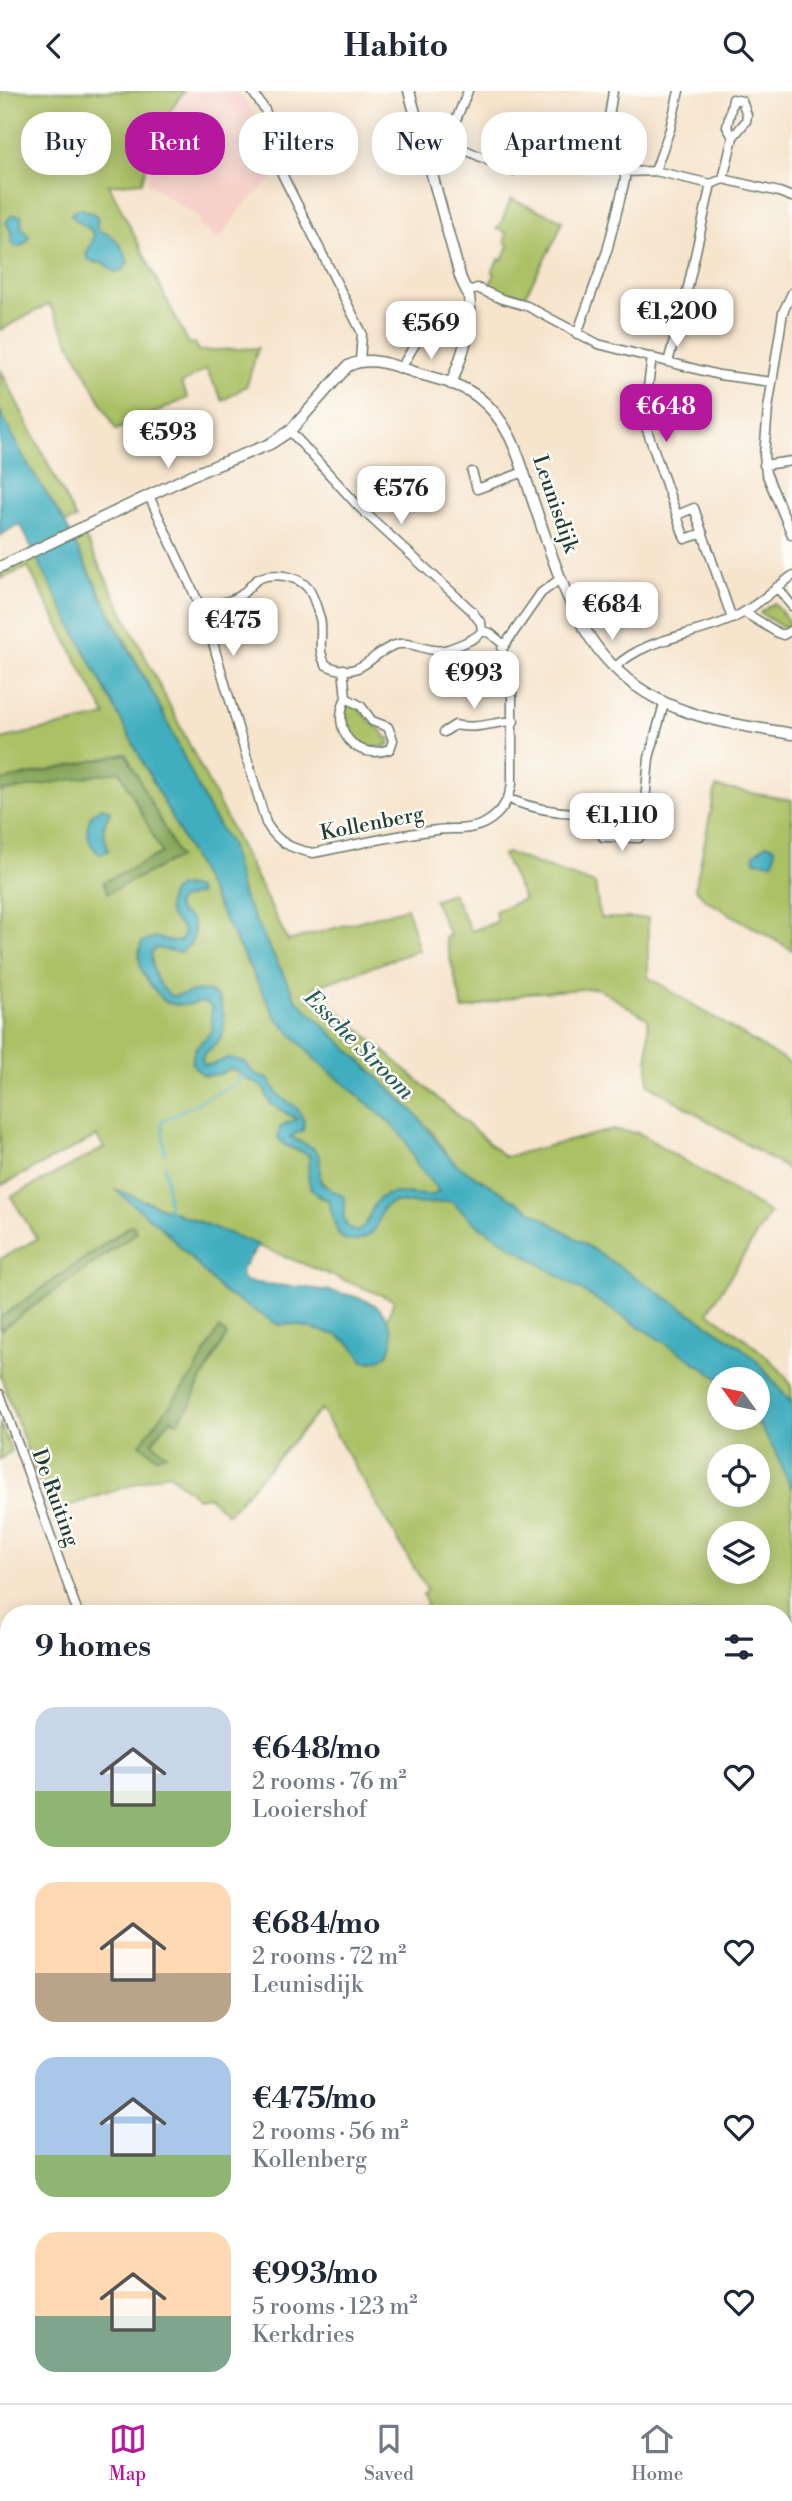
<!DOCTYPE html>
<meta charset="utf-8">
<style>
:root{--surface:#fff;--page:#f6f6f7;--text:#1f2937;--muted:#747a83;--line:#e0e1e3;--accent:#b5179e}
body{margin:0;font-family:"Libre Bodoni",serif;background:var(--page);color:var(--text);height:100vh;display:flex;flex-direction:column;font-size:26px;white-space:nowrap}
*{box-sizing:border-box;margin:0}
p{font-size:23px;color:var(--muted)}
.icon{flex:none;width:38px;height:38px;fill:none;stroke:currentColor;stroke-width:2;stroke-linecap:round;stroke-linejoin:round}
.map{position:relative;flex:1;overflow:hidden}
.side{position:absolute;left:0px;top:1514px;width:793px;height:800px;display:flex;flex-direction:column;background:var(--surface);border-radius:28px 28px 0 0;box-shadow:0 4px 18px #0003}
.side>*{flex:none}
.banner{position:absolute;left:21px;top:21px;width:751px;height:63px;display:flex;gap:14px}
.needle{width:46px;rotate:303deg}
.fabs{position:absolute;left:707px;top:1276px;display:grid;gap:14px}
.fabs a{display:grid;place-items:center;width:63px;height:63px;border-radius:50%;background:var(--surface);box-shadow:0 4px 18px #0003;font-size:35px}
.price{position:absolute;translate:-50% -60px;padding:0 16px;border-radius:14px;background:#fff;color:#222;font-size:23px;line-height:46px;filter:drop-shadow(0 2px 4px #0008)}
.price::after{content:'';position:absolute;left:50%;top:42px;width:21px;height:16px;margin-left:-10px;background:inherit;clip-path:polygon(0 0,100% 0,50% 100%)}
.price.active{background:var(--accent);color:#fff}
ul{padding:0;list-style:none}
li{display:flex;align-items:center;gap:21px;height:175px;padding:0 35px}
li span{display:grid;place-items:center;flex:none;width:196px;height:140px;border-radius:21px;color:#555}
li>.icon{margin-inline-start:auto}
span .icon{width:84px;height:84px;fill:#fffc;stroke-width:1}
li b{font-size:30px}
h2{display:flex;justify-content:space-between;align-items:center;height:84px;padding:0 35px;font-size:30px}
.tag{padding:0 24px;border-radius:28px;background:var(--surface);box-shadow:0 4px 18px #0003;font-size:24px;line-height:63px}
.tag.active{background:var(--accent);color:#fff}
header{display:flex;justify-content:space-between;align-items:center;height:91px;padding:0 35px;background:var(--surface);font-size:32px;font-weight:800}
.dock{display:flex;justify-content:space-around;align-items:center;height:98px;border-top:2px solid var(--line);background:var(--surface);font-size:19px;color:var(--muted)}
.dock a{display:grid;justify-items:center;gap:4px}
.dock .active{color:var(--accent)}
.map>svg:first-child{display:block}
</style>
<header><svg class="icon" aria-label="back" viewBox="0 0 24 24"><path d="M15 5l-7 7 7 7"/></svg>Habito<svg class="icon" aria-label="search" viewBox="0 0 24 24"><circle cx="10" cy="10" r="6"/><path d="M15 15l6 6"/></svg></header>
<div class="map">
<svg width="792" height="2312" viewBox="0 0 792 2312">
<rect width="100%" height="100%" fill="#fdfcf7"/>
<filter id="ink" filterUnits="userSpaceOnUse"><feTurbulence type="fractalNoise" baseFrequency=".0143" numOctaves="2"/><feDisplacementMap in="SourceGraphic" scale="14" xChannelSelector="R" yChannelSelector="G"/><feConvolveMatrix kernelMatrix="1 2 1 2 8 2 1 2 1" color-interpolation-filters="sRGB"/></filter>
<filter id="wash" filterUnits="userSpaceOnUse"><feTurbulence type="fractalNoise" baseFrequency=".00686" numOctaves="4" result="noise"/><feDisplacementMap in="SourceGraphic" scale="28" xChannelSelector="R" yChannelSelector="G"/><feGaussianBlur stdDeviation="1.57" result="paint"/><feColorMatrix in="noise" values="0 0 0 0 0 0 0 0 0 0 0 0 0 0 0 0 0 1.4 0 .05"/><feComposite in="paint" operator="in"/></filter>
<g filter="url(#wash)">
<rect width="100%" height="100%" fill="#f6e4cc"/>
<path fill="#f7d0c9" d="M180,0H232L246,10L263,37L274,86L241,117L220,149L198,133L201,128L147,92L154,50L182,9L176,5Z"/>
<path fill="#abc166" stroke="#657f4d" stroke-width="2" fill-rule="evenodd" d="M0,0H184L156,40L142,91L109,94L189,253L195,252L199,260L258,257L247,294L223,310L206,278L181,293L188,307L116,339L49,213L0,239ZM74,119H84L98,128L96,135L101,142C116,142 123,159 128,171L123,179L115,181L103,172H94L86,163C105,133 83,140 71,124Z
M511,108L562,129L557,145L522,210L487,199L495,183L492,180L499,168L502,169L509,155L505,151L506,141L496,138L500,135Z
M0,278L76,428L65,432L25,369L0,320Z
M83,442L288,850L407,817L419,859L312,897L505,1066L612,1039L639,1042L770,1122L708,1221C730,1236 781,1271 791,1295C792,1300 792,1307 792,1312L755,1268L736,1252L569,1143L457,1074L448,1065L432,1041L396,1003L372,983L296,908L243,806L230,753L210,721L156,608L80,463L73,448Z
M35,464L275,925L315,968L387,1029L405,1048L417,1074L440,1100L434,1104C417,1105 385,1095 375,1113C366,1128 373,1128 357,1141L347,1136L344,1131V1113L320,1089V1066L313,1057L290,1045L303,1039L304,1030L297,1017L278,1004L269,988L253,982L245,971L228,967L211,974L202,973L203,964L224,935L220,909C205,892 189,905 171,905C156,893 153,882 151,863L155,857L170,860L193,848L176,815L179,808L188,807L194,798L184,795L172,826L182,834L184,845L181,850L173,851L154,846L141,852C134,878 150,894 165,911L176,914H189L195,910L208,912L212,917V941L195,957L192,972L204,985L221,983L229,978L236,979L248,989L258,993L264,998L271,1013L297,1029L285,1032L290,1057L306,1062L310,1066L308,1074L318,1106L328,1109L339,1145L348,1150H355L387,1114L394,1111L426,1113L451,1110L476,1133L689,1267L719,1288V1326L755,1327L775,1360L792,1399V1574L784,1592V1522H412L428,1515L423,1504L427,1499L321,1318L228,1423L208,1405L198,1407L168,1382L50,1421L0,1283V1239L137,1141L131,1134L0,1227V1168L37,1148L11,1106L104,1057L97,1045L0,1095V701L120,680L163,762L104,791L108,801L179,766L126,663L0,690V648L106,625L28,476L0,488V481ZM110,722C103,734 101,742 108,755L90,726ZM115,1098L394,1209L388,1226L384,1265L373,1271L363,1270L353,1255L337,1244L294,1233L279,1234L223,1201L162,1136ZM219,1238L227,1244L193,1305L171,1327L152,1352L165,1363L157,1366L140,1353L193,1284ZM719,1365H758V1404H719ZM719,1442H758V1480H719Z
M774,512L790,532L784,537L760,522Z
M349,613C365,618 369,634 382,640L386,647H390L389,654C357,663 344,646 346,616Z
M716,696L792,709V859L706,809L695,798Z
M633,725L639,731L636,742H606L604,735L606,727Z
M507,762L595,793L600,827H648V886L792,974V1081L648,993V928L597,897L530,902L463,919L445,846L450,845L434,809L452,801L471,840L497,831L495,820L524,808L503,764Z
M0,1331L11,1360L0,1368Z
M0,1660L5,1667L9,1665V1765L0,1771Z
M792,2284V2312H764L760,2305H784V2287Z
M256,2305H324L310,2312H264Z
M392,2305H448L419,2312H393Z
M628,2305H751L754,2312H630Z"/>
<path fill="#88a75b" stroke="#547248" stroke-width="2" d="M126,663L179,766L108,802L103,791L162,762L120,680L0,701V690Z
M132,1134L137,1141L0,1239V1227Z
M219,1237L227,1244L196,1298L193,1310L177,1331L171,1328L152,1351L166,1363L157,1366L140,1353L193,1284Z
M784,1971L792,1987V2128L784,2131Z"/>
<path fill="#41aebf" stroke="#30767a" stroke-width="2" d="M79,117L95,123L98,128L96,135L101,141C115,142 124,159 128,171L123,179L115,181L103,172L88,169L86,163C105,132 82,140 71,123Z
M12,124L22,125L21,135L29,145C28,152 23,155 16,156L11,151V141L6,131Z
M0,320L25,369L65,432L116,536L156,608L210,721L230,753L243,806L296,908L414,1021C429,1038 440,1059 457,1074L569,1143L736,1252L755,1268L792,1312V1399L775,1360L755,1327L758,1326V1288H719L689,1267L476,1133L451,1110L426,1113L393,1111L383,1117C380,1124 379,1131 375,1138C366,1149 346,1157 338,1141C332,1131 332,1119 329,1109C306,1102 306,1087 310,1066C300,1055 286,1061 278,1046L280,1036L297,1028L271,1013L264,998L258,993L248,989L236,979L229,978C215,987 201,987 192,972C193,957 200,951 212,941C213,932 210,926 212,917C203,906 195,914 184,914C177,914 171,913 165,911C150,894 134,878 141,852L154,846L173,851L181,850C188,837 179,835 172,827C165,818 168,801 179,796C185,794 190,797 196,797L199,803L180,808L176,815L178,820L192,829C196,842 194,854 180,861L155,857L151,863C153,882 156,893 171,905C184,906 195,896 209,901C223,905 227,932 222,944C218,953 210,958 203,964L202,973L211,974L228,967L245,971L253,982L269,988L278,1004L297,1017L304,1030L303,1039L290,1046L313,1057L320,1066V1089L322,1093L344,1106C345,1121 339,1135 357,1141C373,1128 366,1128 375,1113C385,1095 417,1105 434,1104L439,1100L417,1074L405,1048L387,1029L315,968L275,925L35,464L21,434L15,435L0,445Z
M102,716L110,720L103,736L108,760L100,763C83,752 83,724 102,716Z
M767,753L775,757L774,769L771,772L755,770L754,763Z
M114,1098L259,1154L241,1179L242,1188L248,1191C283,1196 341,1196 371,1212C400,1227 401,1277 363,1270L353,1255L337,1244L294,1233L279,1234L223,1201L162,1137Z
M792,1574V1653L784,1666V1592Z
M587,2305H628L630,2312H588Z"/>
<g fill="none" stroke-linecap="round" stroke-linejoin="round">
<path stroke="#41aebf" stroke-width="2.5" d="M165,1062L162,1030L238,991L241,982
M165,1074L169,1119
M0,2223L9,2216
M0,2268L9,2261"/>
</g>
</g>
<g filter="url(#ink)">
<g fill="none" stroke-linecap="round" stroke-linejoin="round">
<defs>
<path id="minor" d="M252,0L265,19L272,38L281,81L362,242L360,270
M450,52L512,80
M430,78L442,75L447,70L451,41L468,0
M655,80L670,38L679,0
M625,81L655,80L711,93L723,88L779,101L792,106
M723,88L733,46L746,30L747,24L742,10L733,8L727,36L733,46
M467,201L477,197L502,208L527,215L598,253L719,284L772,291
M792,202L783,221L768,318L764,364L766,382L792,444
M577,243L607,160L625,89V81L605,52L613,0
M652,266L645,318L646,336L685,448L703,442
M668,271L684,214L711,93
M401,277L421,243
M290,340L360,417L471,519L481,532L482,540
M764,374L792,370
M472,381L477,398L524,381
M149,405L206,528L266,732C277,751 291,758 313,762C354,754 395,744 437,739C453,737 470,740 485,732C501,723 509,710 512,693V597L502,558L541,502L560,488
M677,424L694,417L732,528
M777,496L792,515
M202,517C213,513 228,512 238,506C246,502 250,493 258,488C273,481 297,484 308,497C314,505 317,518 320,527C324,543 316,559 326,574C363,591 369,562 395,554C408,550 420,557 433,559C445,561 454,556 464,552C472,548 478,546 482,540
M744,521L778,542L783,544L792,539
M482,540L490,542L503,553
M614,577C647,546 690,546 729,529C752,519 772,500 792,485
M343,578L346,607L361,615L372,630L388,636L393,649L390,658C356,671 330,639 346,607
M444,641L455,634C474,639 494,631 514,630
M514,710C556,726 600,723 644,721L649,667L664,613
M599,723V737L603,746L639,747L644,739V721
M0,1303L78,1522
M336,2312L371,2305"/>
<path id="tertiary" d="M409,0L460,185C462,192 467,199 469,206C474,233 461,268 451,293
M0,476L192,384L270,353L290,340L348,275C370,264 392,274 414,281C435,288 460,292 478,306C511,331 520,370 532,407C552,464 569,530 612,574C660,625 727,632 792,643"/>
</defs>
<use href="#minor" stroke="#6a7769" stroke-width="11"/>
<use href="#tertiary" stroke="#6a7769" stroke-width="13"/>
<use href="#minor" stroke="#fff" stroke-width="8"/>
<use href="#tertiary" stroke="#fff" stroke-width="10"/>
</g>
</g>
<g text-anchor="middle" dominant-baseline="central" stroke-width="5" stroke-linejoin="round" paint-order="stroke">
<g font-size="21" fill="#1f3d34" stroke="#fdfcf7">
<text transform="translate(555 413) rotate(71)">Leunisdijk</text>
<text transform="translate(372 733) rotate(-11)">Kollenberg</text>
<text transform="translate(55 1407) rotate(70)">De Ruiting</text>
</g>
<g font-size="23" font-style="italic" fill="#295f5e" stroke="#fdfcf7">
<text transform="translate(359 954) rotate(45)">Essche Stroom</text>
</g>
</g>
</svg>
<div class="fabs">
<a><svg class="needle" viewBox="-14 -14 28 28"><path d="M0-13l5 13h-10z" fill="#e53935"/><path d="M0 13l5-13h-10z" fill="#747a83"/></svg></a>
<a><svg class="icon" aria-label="locate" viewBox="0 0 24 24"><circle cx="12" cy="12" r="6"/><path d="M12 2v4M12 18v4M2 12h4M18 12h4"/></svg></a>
<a><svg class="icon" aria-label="layers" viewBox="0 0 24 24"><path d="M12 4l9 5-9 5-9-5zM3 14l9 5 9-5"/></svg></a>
</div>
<b class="price" style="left:677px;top:258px">€1,200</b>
<b class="price" style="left:431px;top:270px">€569</b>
<b class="price active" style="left:666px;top:353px">€648</b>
<b class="price" style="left:168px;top:379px">€593</b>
<b class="price" style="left:401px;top:435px">€576</b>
<b class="price" style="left:612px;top:551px">€684</b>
<b class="price" style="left:233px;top:567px">€475</b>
<b class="price" style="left:474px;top:620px">€993</b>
<b class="price" style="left:622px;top:762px">€1,110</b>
<div class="banner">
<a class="tag">Buy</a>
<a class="tag active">Rent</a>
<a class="tag">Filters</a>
<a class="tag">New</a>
<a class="tag">Apartment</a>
</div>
<section class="side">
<h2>9 homes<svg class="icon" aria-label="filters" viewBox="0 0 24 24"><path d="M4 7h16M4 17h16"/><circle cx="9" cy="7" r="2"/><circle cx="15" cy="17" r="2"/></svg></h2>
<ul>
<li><span style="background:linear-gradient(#c9d6e8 60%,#8fb573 0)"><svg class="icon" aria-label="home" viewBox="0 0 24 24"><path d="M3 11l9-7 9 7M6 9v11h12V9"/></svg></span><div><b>€648/mo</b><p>2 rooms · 76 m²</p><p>Looiershof</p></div><svg class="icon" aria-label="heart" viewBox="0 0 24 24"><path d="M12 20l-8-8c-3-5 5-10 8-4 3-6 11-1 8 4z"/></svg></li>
<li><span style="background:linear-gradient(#ffd9b3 65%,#b9a48a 0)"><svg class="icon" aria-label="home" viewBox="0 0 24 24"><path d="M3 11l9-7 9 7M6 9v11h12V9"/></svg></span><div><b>€684/mo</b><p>2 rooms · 72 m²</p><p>Leunisdijk</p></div><svg class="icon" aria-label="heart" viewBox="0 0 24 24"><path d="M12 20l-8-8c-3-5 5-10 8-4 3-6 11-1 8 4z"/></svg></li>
<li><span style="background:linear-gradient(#a9c7e8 70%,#8fb573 0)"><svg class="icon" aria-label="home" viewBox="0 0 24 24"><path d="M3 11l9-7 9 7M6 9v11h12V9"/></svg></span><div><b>€475/mo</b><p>2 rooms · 56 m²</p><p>Kollenberg</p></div><svg class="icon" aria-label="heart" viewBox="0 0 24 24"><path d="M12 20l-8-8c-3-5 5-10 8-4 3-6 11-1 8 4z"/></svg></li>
<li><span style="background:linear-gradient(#ffd9b3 60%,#7fa58c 0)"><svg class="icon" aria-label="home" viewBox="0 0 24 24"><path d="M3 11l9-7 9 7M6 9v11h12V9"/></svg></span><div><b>€993/mo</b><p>5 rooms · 123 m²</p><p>Kerkdries</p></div><svg class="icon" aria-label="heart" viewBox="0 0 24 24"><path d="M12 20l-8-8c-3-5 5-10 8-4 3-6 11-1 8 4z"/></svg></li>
</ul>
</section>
</div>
<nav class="dock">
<a class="active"><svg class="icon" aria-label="map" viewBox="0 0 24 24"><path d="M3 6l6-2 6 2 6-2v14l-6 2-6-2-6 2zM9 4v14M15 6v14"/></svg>Map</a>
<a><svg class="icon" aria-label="saved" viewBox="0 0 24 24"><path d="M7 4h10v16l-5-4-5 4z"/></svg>Saved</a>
<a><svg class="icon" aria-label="home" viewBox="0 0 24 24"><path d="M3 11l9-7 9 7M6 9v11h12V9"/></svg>Home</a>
</nav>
